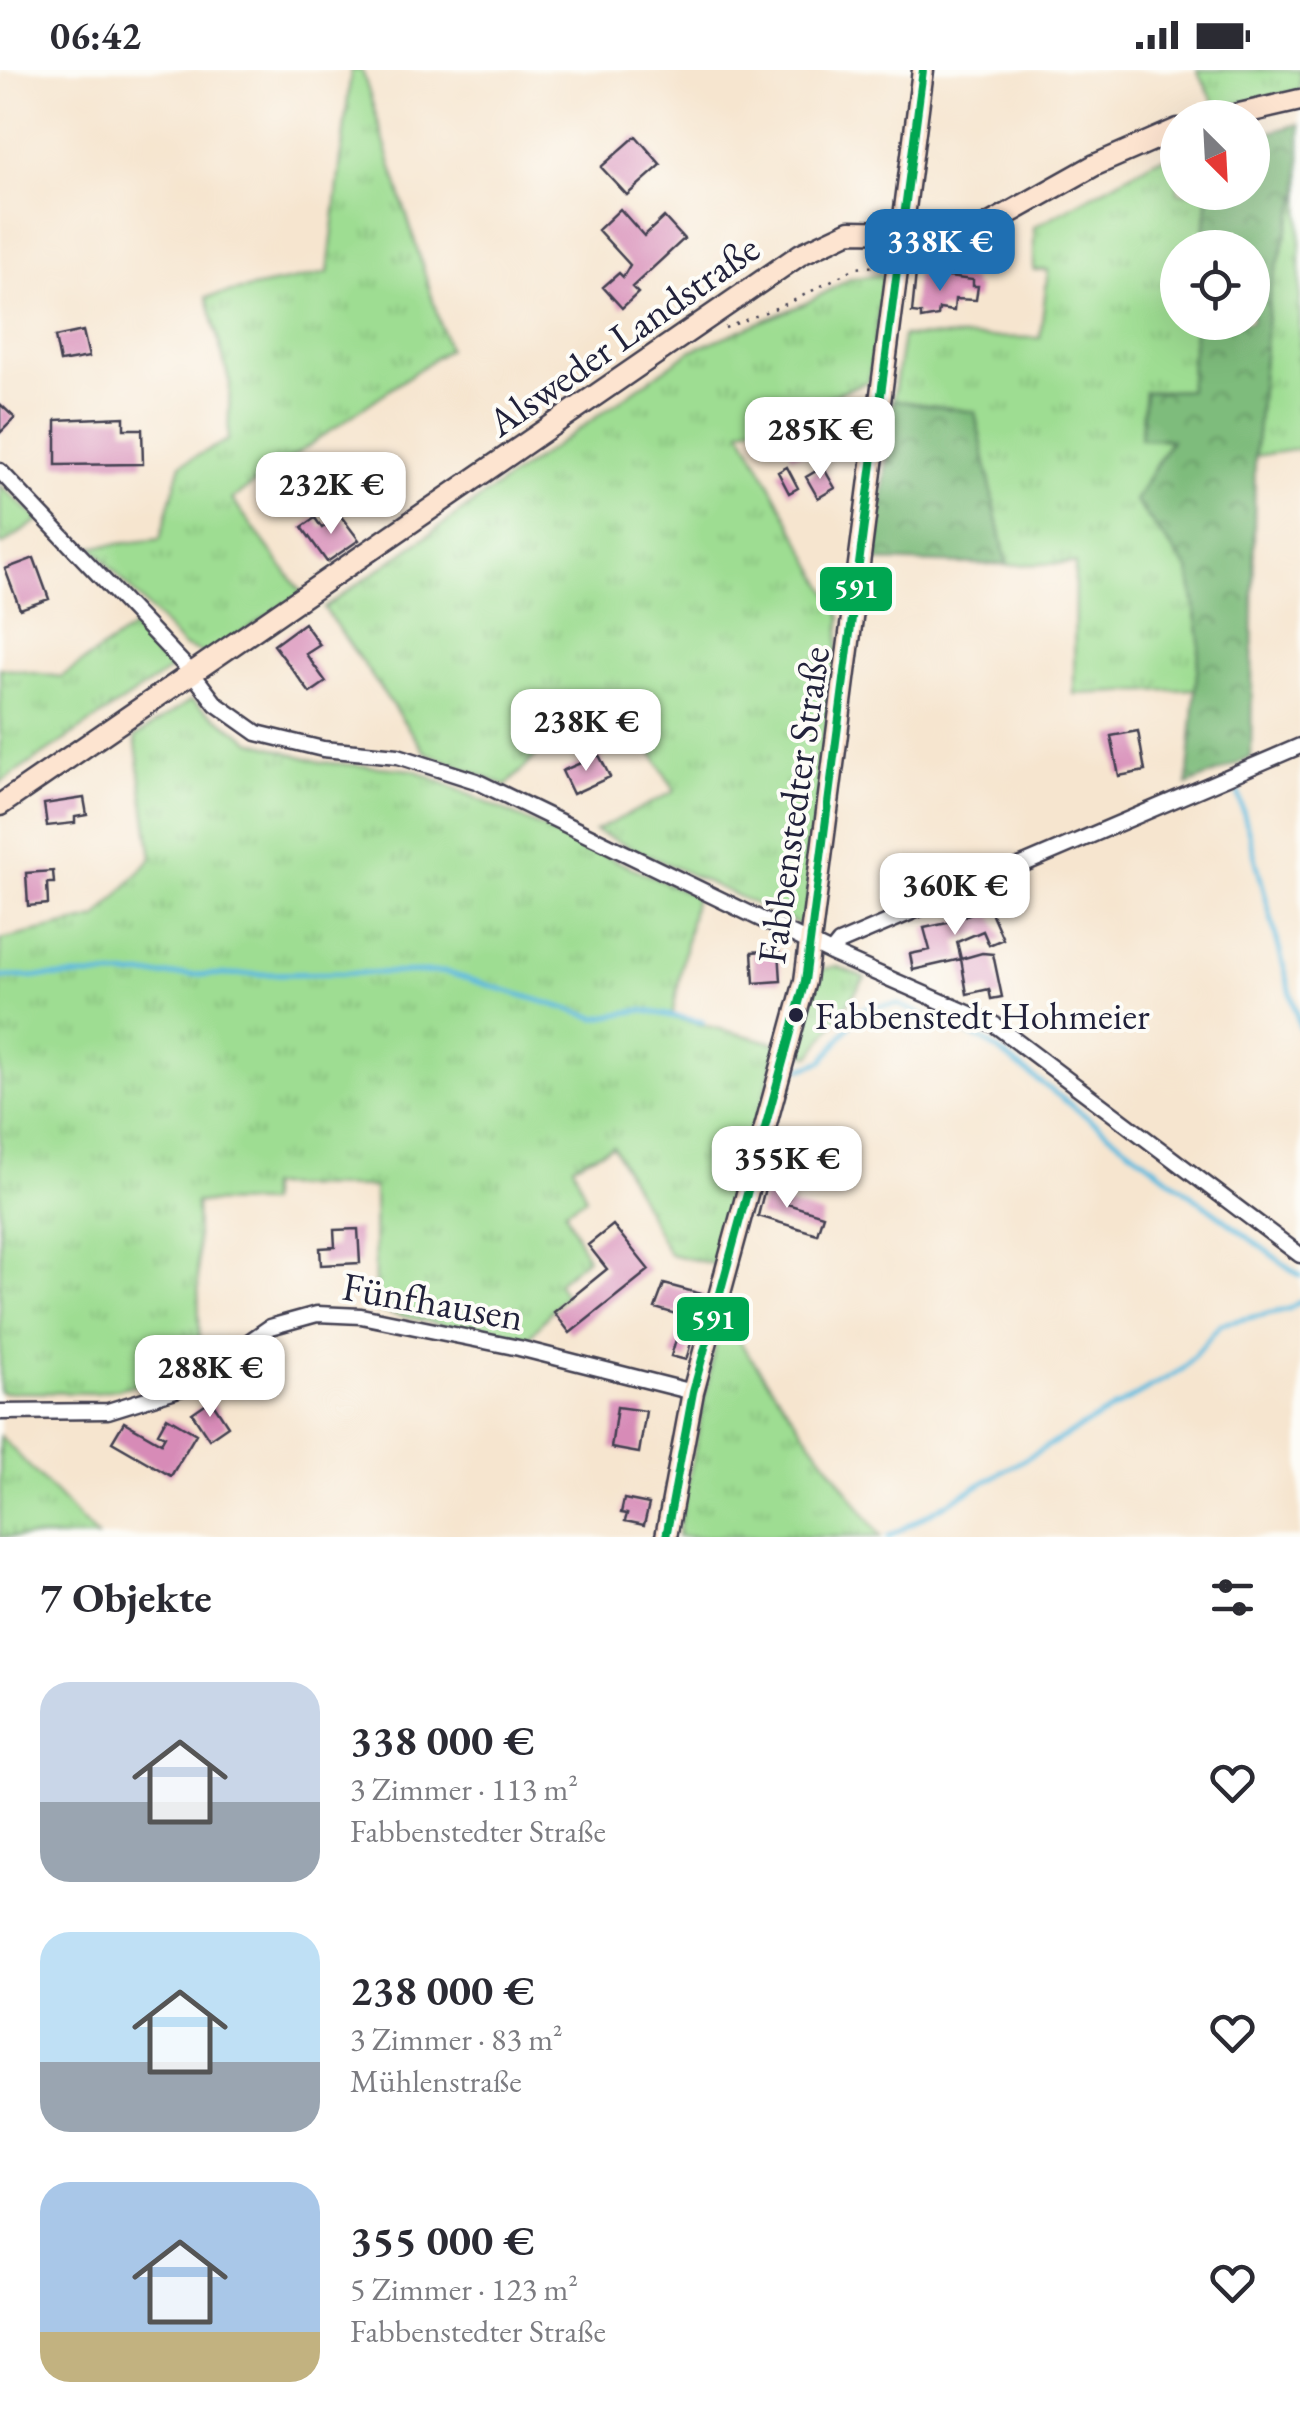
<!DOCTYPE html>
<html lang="de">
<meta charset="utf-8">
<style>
:root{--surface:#fff;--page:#f7f7f7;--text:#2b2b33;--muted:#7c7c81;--accent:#1f6fb2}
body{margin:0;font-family:"EB Garamond",serif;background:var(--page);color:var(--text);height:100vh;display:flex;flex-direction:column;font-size:38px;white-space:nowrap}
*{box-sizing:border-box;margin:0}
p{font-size:32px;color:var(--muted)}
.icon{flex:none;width:55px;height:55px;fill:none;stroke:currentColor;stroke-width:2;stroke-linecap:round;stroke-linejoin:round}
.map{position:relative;height:1467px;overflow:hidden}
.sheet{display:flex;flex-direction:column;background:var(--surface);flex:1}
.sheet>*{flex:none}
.needle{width:65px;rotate:156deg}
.buttons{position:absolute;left:1160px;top:30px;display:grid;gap:20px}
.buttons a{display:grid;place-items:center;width:110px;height:110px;border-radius:50%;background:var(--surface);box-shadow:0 10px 40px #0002;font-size:50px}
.price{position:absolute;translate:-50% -85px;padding:0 22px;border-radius:20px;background:#fff;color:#222;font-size:32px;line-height:65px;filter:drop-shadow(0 2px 5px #0008)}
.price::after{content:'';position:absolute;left:50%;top:60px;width:30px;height:22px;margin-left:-15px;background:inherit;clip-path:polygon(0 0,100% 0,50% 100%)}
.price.current{background:var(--accent);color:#fff}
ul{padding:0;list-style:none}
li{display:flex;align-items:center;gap:30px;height:250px;padding:0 40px}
li span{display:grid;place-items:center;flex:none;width:280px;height:200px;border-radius:30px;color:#555}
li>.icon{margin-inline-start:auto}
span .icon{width:120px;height:120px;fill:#fffc;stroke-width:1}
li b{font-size:42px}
h2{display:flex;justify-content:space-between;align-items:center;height:120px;padding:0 40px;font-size:42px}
.status{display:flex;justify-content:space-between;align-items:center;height:70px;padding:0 50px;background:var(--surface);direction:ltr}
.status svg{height:28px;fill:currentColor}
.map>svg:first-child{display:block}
</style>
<div class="status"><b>06:42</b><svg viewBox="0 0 49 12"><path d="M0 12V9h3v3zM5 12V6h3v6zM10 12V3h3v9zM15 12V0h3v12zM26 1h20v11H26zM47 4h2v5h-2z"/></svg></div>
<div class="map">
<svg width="1300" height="1467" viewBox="0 0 1300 1467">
<defs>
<pattern id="grass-tufts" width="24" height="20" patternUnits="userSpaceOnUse" patternTransform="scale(2.5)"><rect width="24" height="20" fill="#9edd92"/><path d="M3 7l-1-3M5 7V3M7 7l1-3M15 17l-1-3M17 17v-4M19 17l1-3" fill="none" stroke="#88bd7f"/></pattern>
<pattern id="forest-crowns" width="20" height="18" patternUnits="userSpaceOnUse" patternTransform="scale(2.5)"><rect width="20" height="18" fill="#7ebc7c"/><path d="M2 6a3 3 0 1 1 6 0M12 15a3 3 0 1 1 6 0" fill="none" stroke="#679867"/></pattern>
</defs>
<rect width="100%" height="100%" fill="#fdfcf7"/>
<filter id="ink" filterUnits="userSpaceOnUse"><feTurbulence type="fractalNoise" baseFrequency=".01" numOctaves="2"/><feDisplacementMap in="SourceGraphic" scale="20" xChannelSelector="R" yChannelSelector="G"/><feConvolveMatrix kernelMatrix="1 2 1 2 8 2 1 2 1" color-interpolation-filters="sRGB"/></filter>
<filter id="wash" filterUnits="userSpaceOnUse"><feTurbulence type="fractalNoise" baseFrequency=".0048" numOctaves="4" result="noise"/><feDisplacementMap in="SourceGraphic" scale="40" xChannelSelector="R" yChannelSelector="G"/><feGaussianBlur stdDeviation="2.25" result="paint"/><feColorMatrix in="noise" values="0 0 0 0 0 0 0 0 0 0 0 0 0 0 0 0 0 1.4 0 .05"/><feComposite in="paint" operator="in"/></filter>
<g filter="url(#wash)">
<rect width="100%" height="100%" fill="#f6e5cf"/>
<path fill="url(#grass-tufts)" stroke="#608066" stroke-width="2.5" d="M351,0H362L448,279L232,429L302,523L207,585L183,576L92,477L160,469L181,394L228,370L230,314L207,227L328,203Z
M1197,0H1300V20L1217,38Z
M1177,85L1178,122L1208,123L1203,177L1178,178V252L1195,253L1189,320L1145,322L1171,369L1135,431L1189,500L1200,568L1196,619L1074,624L1075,493L1007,495L975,342L893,330L903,266L1040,268L1048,200H1034V157L1156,90Z
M1300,120V379L1255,386L1270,220Z
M884,204L869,311L741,360L841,547L805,857L595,761L675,721L624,637L543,679L506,716L425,682L324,538L692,280L804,234L850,209Z
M0,415L39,450L2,475L0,474Z
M139,554L176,596L0,713V598L61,607Z
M191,630L251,671L320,692L414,700L695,826L672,947L779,974L717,1195L669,1184L613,1076L573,1095L586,1128L565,1140L587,1188L557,1213L565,1225L524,1273L375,1240L374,1117L268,1116V1133L196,1132L200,1286L135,1315L96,1323L0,1322V870L97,848L152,788L135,667Z
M836,896L865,908L811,986L797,982L817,901Z
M719,1257L731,1260L881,1467H677Z
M0,1366L97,1467H0Z"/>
<path fill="url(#forest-crowns)" stroke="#506f5c" stroke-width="2.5" d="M1300,54V120L1270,220L1255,386L1251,688L1187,715L1200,568L1189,500L1135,431L1171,370L1140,369L1145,322L1189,320L1195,253L1252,252V178L1203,177L1208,123L1252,122L1253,67Z
M893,330L975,342L1007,495L876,491Z"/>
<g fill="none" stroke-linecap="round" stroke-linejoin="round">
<path stroke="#61bbde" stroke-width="5" d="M1237,718L1300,958
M0,907L445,902L597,948L641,940L703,952
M801,999L823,991L863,938L897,934L985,971L1300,1206
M888,1467L1183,1299L1221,1254L1289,1239L1300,1231"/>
</g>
<g id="blocks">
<path fill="#d78bb7" d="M636,66L661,95L627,125L601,97Z
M620,139L644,166L664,147L684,169L632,217L638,223L622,238L603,217L619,203L623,207L630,195L598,160Z
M916,203L973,210V216H978L976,230L955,229L954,241L939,239L938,246L921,249V244L912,243Z
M83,261L89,287L60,292L55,267Z
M0,334L15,348L0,363Z
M124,347V359H142L143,394L56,395V350Z
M812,362L819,381L791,386L786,372Z
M787,397L798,418L789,423L778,402Z
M823,397L835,418L818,428L806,407Z
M340,445L359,470L327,492L302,457L315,448L322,458Z
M34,488L49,529L20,539L5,499Z
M304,553L320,575L306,584L326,612L310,623L274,575Z
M1138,661L1145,701L1119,706L1111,666Z
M599,685L610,707L573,724L562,701Z
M84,728L87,745L75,747V753L47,756L44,734Z
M53,801L54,813H47L48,834L28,836L26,803Z
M988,835L1003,869L989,875L983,861L957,872L961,889L913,900L910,884L930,880L924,858L952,852Z
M779,880L781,911L754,913L752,882Z
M982,883L993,884L1002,927L991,929L989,919L967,924L961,889Z
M766,1114L791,1121L787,1134L823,1145L817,1164L758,1146Z
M613,1155L649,1200L570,1263L554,1242L607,1199L588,1175Z
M358,1159L360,1193L321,1195L320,1178L335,1177L334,1160Z
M664,1214L705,1225L686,1290L671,1286L683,1246L655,1238Z
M211,1330L228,1356L209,1369L192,1343Z
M617,1337L646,1341L639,1383L611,1378Z
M167,1347L196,1364L171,1406L112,1372L124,1352L161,1373L165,1366L158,1363Z
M624,1429L649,1434L644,1455L625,1451L627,1444L621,1443Z"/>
</g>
</g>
<g filter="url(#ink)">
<use href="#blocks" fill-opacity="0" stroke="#423f51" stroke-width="2.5"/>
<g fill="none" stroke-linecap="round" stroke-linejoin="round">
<defs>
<path id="street" d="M0,401L193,604L216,634L257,663L323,679L398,686L476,711L831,883L995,955L1300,1185
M831,883L839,873L1300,676
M0,1342L108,1341L182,1318L270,1257L317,1244L361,1246L519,1278L693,1322"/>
<path id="secondary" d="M1222,48L1300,30
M0,735L801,184L850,161L962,163L986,156L1095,95L1178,59
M666,1467L693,1322L805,911L923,0"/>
</defs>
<use href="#street" stroke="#423f51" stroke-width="19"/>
<use href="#secondary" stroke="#423f51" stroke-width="25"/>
<path stroke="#423f51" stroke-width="2.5" stroke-dasharray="2.5 8" stroke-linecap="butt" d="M916,192L962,182
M725,258L791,232L855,198L879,196"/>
<use href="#street" stroke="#fff" stroke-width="14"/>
<use href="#secondary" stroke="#fde4d0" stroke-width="20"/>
<defs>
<path id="bus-1" d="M666,1467L693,1322L805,911L923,0"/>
</defs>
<use href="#bus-1" stroke="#fdfcf7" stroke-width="15"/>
<use href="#bus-1" stroke="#00a651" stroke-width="8"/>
</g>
</g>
<circle fill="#22223b" stroke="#fdfcf7" stroke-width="4" cx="796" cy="945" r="9"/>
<g text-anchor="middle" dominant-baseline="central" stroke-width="8" stroke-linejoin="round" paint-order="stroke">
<g font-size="38" fill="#22223b" stroke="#fdfcf7" text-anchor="start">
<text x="815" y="945">Fabbenstedt Hohmeier</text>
</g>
<g font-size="40" fill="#22223b" stroke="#fdfcf7">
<text transform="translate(623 265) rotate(-35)">Alsweder Landstraße</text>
<text transform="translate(793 735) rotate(-82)">Fabbenstedter Straße</text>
<text transform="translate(433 1231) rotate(10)">Fünfhausen</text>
</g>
</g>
<g stroke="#fdfcf7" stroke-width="4">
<rect x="818" y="495" width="76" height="48" rx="10" fill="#00a651"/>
<rect x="675" y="1225" width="76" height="48" rx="10" fill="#00a651"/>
</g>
<g font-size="28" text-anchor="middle" font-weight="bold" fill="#fff">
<text x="856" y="528">591</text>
<text x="713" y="1259">591</text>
</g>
</svg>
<div class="buttons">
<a><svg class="needle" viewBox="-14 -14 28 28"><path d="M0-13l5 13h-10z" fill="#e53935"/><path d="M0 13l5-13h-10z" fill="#7c7c81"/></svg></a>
<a><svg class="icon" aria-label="locate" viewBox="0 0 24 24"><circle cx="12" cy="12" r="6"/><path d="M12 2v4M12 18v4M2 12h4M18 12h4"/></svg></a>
</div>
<b class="price current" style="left:940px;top:224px">338K €</b>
<b class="price" style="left:820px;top:412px">285K €</b>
<b class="price" style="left:331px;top:467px">232K €</b>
<b class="price" style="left:586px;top:704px">238K €</b>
<b class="price" style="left:955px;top:868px">360K €</b>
<b class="price" style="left:787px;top:1141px">355K €</b>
<b class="price" style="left:210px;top:1350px">288K €</b>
</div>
<section class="sheet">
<h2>7 Objekte<svg class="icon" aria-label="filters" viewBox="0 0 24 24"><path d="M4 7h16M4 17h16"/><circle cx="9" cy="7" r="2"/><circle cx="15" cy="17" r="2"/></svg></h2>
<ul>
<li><span style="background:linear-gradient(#c9d6e8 60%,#9aa5b1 0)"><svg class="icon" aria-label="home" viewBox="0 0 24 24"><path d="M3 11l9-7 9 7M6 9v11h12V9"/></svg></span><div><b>338 000 €</b><p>3 Zimmer · 113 m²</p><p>Fabbenstedter Straße</p></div><svg class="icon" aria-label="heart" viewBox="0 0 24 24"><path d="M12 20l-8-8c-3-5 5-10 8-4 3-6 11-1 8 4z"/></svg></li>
<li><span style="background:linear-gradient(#bfe0f5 65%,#9aa5b1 0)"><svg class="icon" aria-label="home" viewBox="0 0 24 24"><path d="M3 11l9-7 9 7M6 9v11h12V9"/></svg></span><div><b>238 000 €</b><p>3 Zimmer · 83 m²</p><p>Mühlenstraße</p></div><svg class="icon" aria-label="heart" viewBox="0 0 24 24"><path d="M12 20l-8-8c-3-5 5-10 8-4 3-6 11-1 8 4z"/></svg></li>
<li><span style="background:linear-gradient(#a9c7e8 75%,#c2b280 0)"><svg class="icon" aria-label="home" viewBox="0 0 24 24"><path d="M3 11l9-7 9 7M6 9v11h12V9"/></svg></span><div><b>355 000 €</b><p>5 Zimmer · 123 m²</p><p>Fabbenstedter Straße</p></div><svg class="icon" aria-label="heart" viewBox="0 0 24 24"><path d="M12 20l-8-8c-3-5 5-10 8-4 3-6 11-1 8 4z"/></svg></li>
</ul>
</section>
